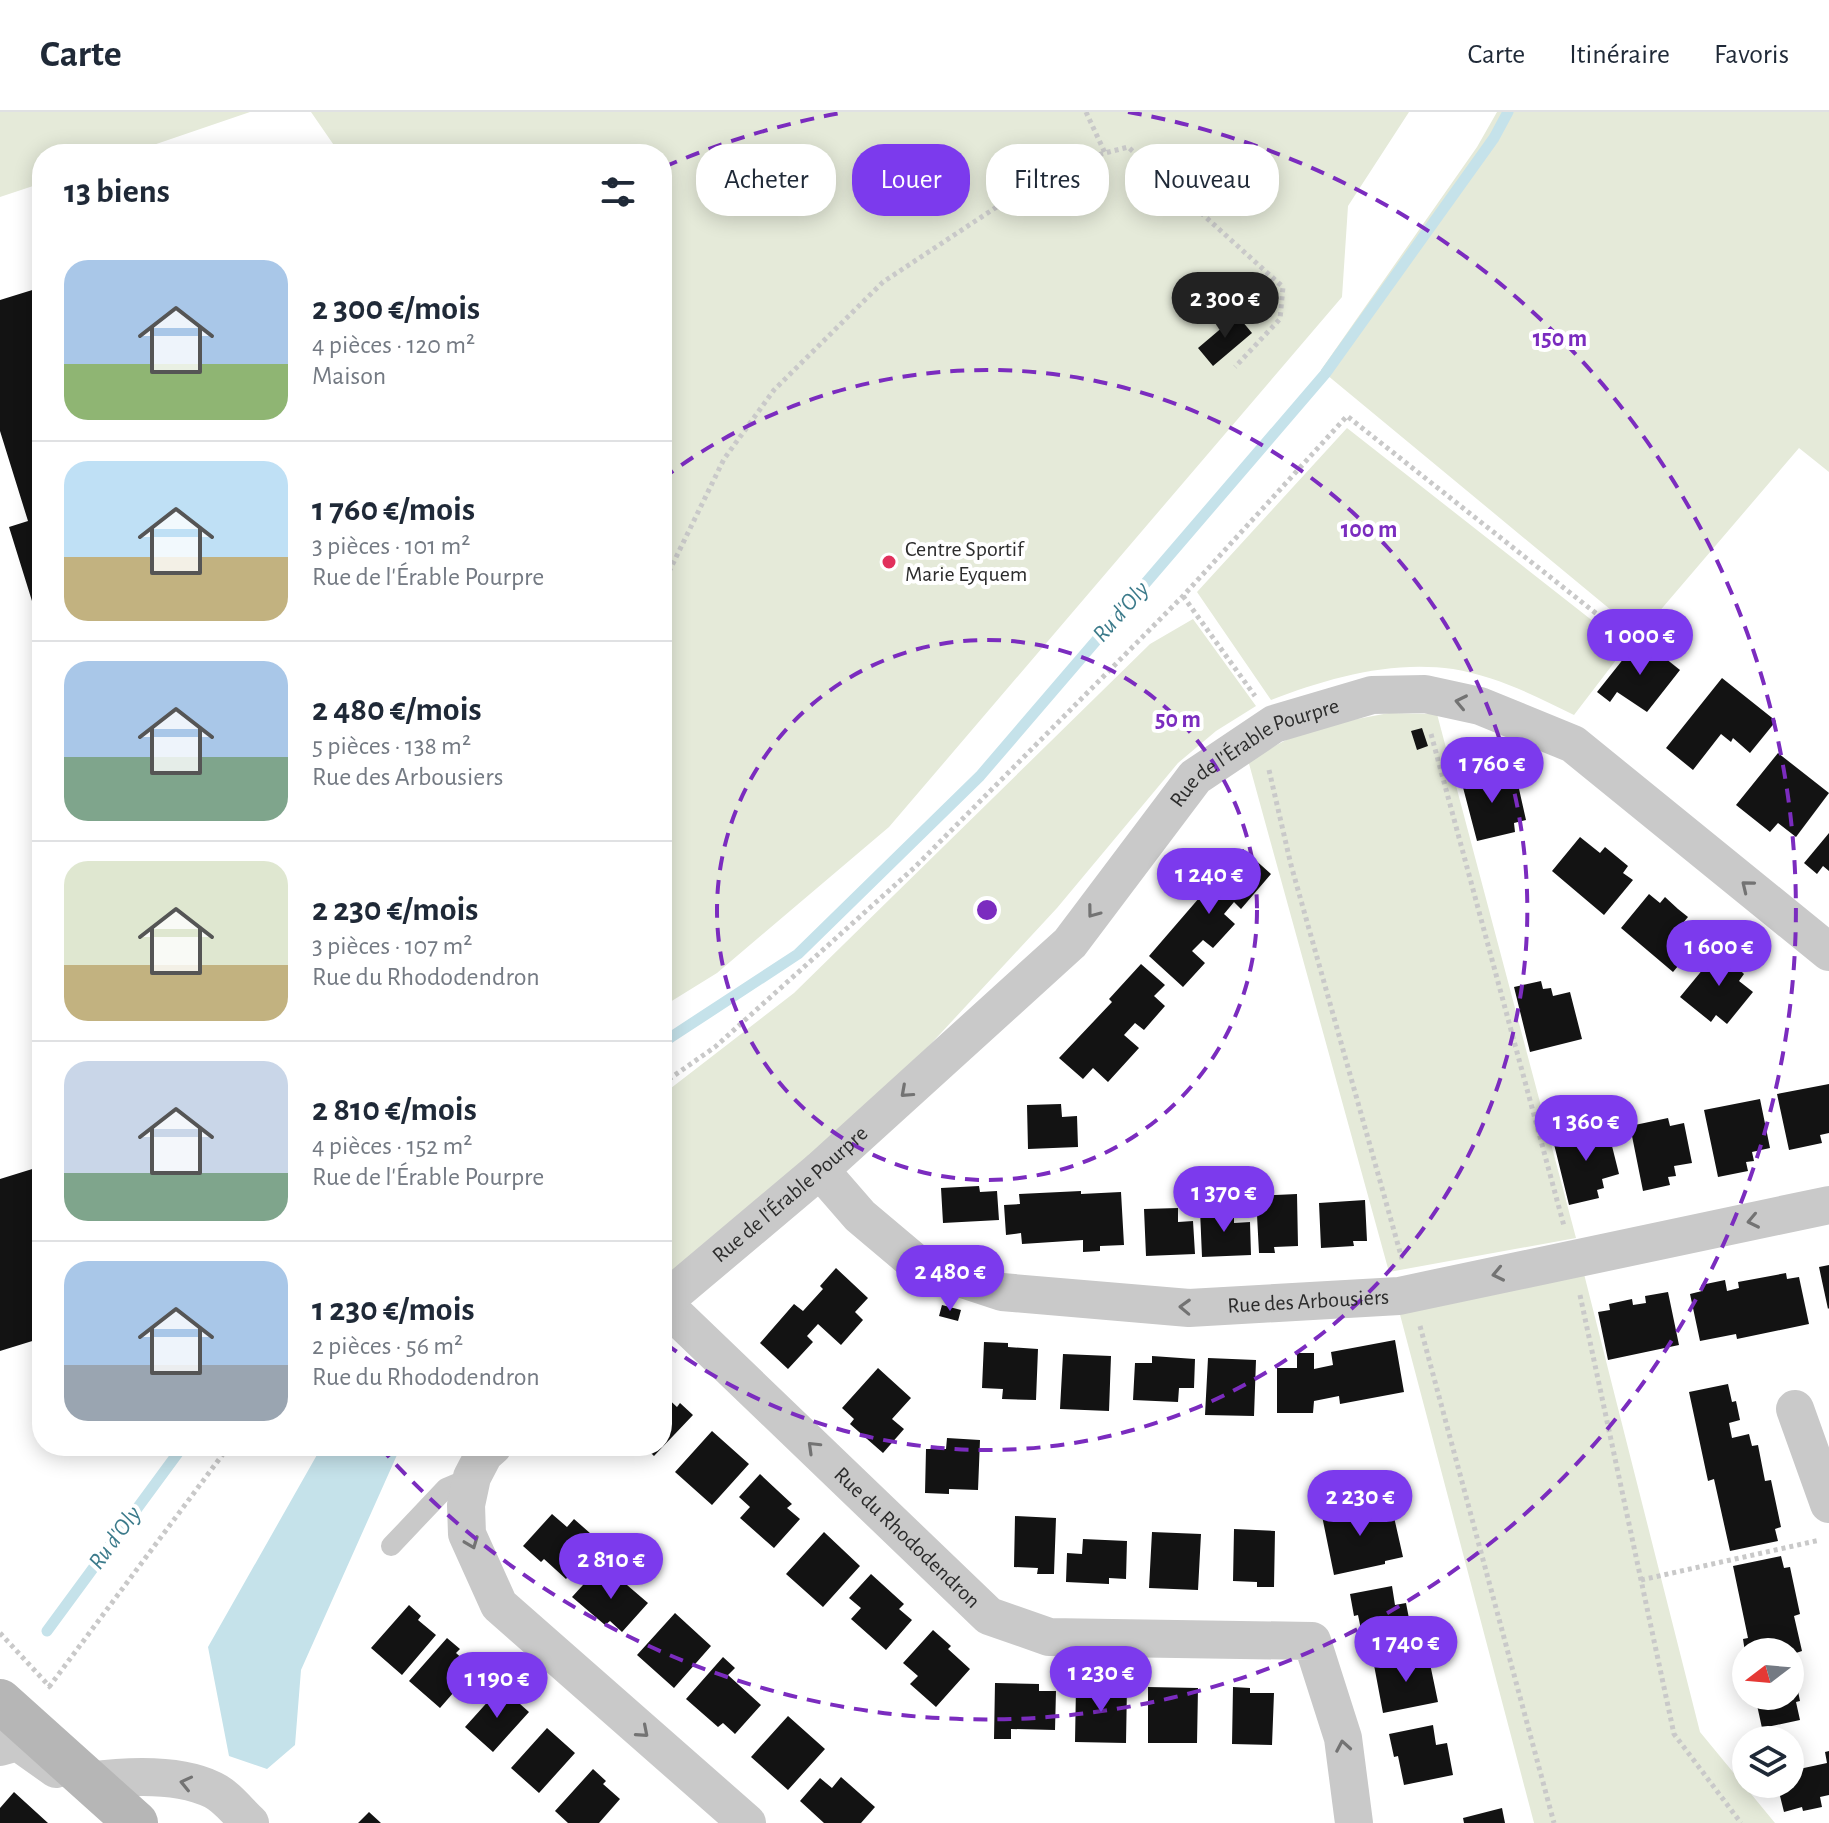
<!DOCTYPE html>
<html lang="fr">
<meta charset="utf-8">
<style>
:root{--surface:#fff;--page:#f2f2f3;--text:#1f2937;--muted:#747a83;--line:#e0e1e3;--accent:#7c3aed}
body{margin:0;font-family:"Alegreya Sans",sans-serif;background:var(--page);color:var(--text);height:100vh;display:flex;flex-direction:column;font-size:30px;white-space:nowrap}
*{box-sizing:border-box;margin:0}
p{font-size:26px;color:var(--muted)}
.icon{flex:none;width:44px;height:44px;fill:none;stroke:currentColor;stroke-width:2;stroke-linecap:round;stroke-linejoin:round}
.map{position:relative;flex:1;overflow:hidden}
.sheet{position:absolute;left:32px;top:32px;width:640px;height:1312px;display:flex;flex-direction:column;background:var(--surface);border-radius:32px;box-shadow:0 4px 20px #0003}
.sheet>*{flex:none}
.guide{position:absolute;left:696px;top:32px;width:760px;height:72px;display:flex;gap:16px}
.needle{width:52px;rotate:254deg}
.buttons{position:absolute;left:1732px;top:1526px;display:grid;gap:16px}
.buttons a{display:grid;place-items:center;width:72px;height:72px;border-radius:50%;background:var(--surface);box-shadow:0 4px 20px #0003;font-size:40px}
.price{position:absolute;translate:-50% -68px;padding:0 18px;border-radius:28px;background:var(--accent);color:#fff;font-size:26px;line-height:52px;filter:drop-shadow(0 2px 4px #0008)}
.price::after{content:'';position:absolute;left:50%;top:48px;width:24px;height:18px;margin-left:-12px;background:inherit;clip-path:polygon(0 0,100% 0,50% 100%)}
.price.current{background:#222;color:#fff}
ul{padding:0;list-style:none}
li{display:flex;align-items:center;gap:24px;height:200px;padding:0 32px}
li+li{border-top:2px solid var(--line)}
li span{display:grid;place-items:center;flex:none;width:224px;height:160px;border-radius:24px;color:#555}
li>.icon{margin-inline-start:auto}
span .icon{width:96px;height:96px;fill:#fffc;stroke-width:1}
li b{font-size:34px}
h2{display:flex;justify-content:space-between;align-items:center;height:96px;padding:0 32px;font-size:34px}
.tag{padding:0 28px;border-radius:32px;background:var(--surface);box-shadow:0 4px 20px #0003;font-size:28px;line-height:72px}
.tag.current{background:var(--accent);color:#fff}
header{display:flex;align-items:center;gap:48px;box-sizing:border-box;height:112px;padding:0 40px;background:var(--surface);border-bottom:2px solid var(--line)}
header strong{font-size:38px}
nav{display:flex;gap:44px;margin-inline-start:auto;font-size:28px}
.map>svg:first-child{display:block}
</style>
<header>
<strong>Carte</strong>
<nav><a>Carte</a><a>Itinéraire</a><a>Favoris</a></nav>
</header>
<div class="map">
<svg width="1829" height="1711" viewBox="0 0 1829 1711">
<rect width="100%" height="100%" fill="#fff"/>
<path fill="#e5ead9" d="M0,0H250L127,42H42V71L0,85Z
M311,0H1409L1348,94L1342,185L889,715L717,861L662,895V42H340Z
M1497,0H1829V360L1799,336L1640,522L1321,258L1477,35Z
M1347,316L1626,535L1574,603C1536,584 1496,564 1453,557C1392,548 1327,566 1271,588L1197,480Z
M1193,507L1256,594L1216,619L1178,651L1057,796L928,935L775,1075L662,1167V983L794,881L1150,532Z
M1389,601L1437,602L1576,1126L1389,1160L1248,648L1309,616Z
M1582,1154L1700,1620L1775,1711H1534L1398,1195Z"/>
<path fill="#c5e2ea" d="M322,1334H401L301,1558L295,1633L267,1657L229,1644L208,1535Z"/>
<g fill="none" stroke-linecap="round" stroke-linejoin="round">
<path stroke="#c5e2ea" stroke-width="11" d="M662,931L798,842L980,664L1325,262L1494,26L1508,0
M47,1519L183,1334"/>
</g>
<path fill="#131313" d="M42,175V517L41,518L9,415L28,409L0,319V188Z
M1237,203L1252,221L1213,254L1198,236Z
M1640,526L1680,558L1647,600L1617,580L1610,590L1597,580Z
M1722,566L1776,609L1750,641L1733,626L1731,630L1721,622L1693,658L1666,636Z
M1422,616L1428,634L1417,638L1411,619Z
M1778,641L1829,681L1796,725L1778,711L1770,720L1736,693Z
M1487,657L1489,666L1497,664L1499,672L1517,668L1526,708L1514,711L1515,720L1477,729L1460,664Z
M1829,721V759L1823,754L1817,762L1804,751Z
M1580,725L1600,741L1605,735L1628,754L1623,761L1633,768L1604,803L1552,759Z
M1243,737L1271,762L1241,797L1234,790L1224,802L1235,812L1213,836L1203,828L1192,839L1205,851L1183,875L1149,844L1212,771L1208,767L1231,743L1234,746Z
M1649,782L1660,791L1665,785L1678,797L1688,805L1683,811L1701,827L1673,860L1621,816Z
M1723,833L1744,850L1739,857L1744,862L1739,869L1753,880L1727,912L1716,903L1711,910L1680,885Z
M1141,852L1165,873L1154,884L1165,894L1144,918L1135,911L1124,923L1139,936L1108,970L1093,956L1083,967L1059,946L1112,890L1109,887Z
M1541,869L1543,877L1551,876L1553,884L1570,880L1582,927L1530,940L1514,875Z
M1829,972V1021L1820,1023L1822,1031L1789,1038L1777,982Z
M1760,987L1770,1036L1752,1040L1754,1049L1746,1050L1748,1059L1718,1065L1704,998Z
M1061,992L1062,1005L1077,1004L1078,1035L1028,1037L1027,993Z
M1668,1006L1670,1014L1684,1011L1692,1051L1674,1054L1676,1064L1668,1065L1670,1073L1643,1079L1630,1014Z
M1607,1014L1619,1062L1602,1067L1604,1076L1597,1078L1599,1086L1569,1093L1553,1028Z
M42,1054V1226L0,1239V1067Z
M979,1074L980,1080L997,1079L999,1108L943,1111L941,1076Z
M1081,1079V1082L1121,1080L1124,1133L1100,1134V1139L1083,1140V1128L1022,1132L1021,1121L1006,1123L1004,1093L1020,1092L1019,1082Z
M1297,1082L1298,1134L1274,1135L1275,1141H1259L1256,1084Z
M1365,1088L1367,1129H1353L1354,1134L1321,1136L1319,1091Z
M1178,1096V1110L1193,1109L1195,1142L1146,1144L1144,1097Z
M1234,1096V1111L1250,1110L1251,1143L1202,1145L1200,1098Z
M1829,1153V1196L1828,1197L1819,1155Z
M836,1156L868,1186L855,1200L863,1208L841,1233L818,1212L807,1224L813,1230L788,1257L760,1231L794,1192L803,1199L823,1177L820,1174Z
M1786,1161L1787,1167L1799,1165L1809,1212L1737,1227L1736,1222L1700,1229L1690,1182L1702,1179L1701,1173L1725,1168L1727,1179L1739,1176L1738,1170Z
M1668,1180L1679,1233L1608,1248L1598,1200L1610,1198L1609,1192L1632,1187L1633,1193L1646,1191L1645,1184Z
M942,1193L961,1198L958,1209L939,1204Z
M1395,1228L1404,1280L1340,1292L1339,1284L1314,1289L1313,1301H1277V1256H1297V1241H1314V1257L1333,1253L1331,1240Z
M984,1230L1008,1231V1235L1038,1237L1036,1288L1002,1287L1003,1277L982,1276Z
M1063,1242L1111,1244L1109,1299L1060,1297Z
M1152,1244L1195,1247L1194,1276H1179L1178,1290L1133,1288L1135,1251H1152Z
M1208,1246L1256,1248L1254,1304L1205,1303Z
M878,1256L911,1286L892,1307L904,1317L883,1341L850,1312L854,1307L842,1296Z
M1728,1272L1732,1290L1736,1289L1740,1308L1729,1311L1732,1326L1749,1322L1752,1334L1758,1333L1765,1369L1771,1368L1781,1415L1775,1417L1778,1429L1730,1439L1714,1367L1708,1369L1689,1280Z
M662,1281L677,1295L680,1291L693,1303L654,1344L644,1334H662Z
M712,1319L749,1352L712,1393L675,1360Z
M947,1326L980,1328L978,1378L949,1377V1382L925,1381L926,1337H946Z
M760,1362L792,1392L787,1396L800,1407L774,1436L740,1406L750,1395L739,1385Z
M1372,1389L1377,1408L1394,1405L1403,1445L1385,1449V1452L1334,1463L1321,1399Z
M552,1402L567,1415L574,1407L599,1429L566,1467L544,1447L541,1450L523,1434Z
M1015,1404L1056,1406L1054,1462H1037L1038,1456L1014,1455Z
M1234,1417L1275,1419L1274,1475H1257V1470L1233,1469Z
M824,1420L860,1454L823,1495L786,1462Z
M1152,1420L1201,1422L1198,1478L1149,1476Z
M1083,1427L1127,1429L1126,1467L1109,1466V1472L1066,1470L1067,1441L1082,1442Z
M1781,1444L1784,1456L1790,1455L1800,1502L1794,1504L1802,1539L1796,1541L1799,1553L1790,1555V1540H1745L1743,1527L1748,1526L1733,1454Z
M613,1461L648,1491L622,1520L610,1509L605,1513L572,1485L593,1462L604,1472Z
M871,1462L904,1492L899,1497L912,1508L886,1538L851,1507L861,1496L849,1486Z
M1392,1474L1395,1493L1406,1491L1412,1522L1364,1532L1358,1503L1354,1504L1350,1482Z
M409,1493L421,1504L418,1508L436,1523L402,1563L371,1536Z
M675,1501L711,1534L674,1576L637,1543Z
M933,1518L951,1534L948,1537L970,1557L936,1595L910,1572L918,1564L903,1551Z
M447,1526L460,1537L456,1541L474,1557L440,1596L409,1569Z
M1428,1542L1438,1590L1383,1601L1374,1553Z
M723,1545L735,1556L728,1563L761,1593L735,1622L723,1611L718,1615L686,1587Z
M1796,1569L1800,1589L1796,1590L1800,1608L1762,1616L1755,1584H1790V1570Z
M995,1571L1039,1572V1579H1056L1055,1618L1011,1617V1627H994Z
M1076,1574H1127L1126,1631L1075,1630Z
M501,1575L529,1600L493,1640L465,1615Z
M1148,1575L1198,1576L1197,1631H1148Z
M1233,1575L1250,1576V1581H1274L1272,1633L1232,1632Z
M788,1604L825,1637L788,1678L751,1645Z
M1433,1613L1436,1633L1447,1631L1453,1663L1404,1673L1398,1644L1394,1645L1389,1622Z
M547,1616L575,1641L539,1681L511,1656Z
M1829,1639V1683L1820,1685L1822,1695L1803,1699L1802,1695L1784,1700L1777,1672H1790V1659L1827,1651L1825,1640Z
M593,1657L606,1669L603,1672L620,1687L599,1711H568L555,1699Z
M841,1665L875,1695L861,1711H824L800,1689L820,1666L832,1676Z
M14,1680L48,1711H0V1696Z
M1502,1696L1505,1711H1464L1463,1706Z
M369,1700L381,1711H358Z"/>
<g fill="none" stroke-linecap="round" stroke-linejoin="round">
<path stroke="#c9c9c9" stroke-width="5" stroke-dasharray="4 4" stroke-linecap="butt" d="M1086,0L1105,41
M662,474L724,347L774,278L883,170L1039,67L1086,46L1128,35L1283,175L1280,207L1235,255
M1183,484L1255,584
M1431,622L1564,1114
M1269,658L1291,753L1402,1147
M662,972L715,935L914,756L1183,484L1347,304L1617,518
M1580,1183L1674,1622L1741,1711
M1420,1214L1554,1711
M1641,1468L1820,1428
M0,1521L51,1576
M49,1575L229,1334"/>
<path stroke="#c9c9c9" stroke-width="20" d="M391,1434L446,1376L472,1365"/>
<g stroke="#c9c9c9" stroke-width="38">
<path id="s1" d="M820,1058L860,1104L917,1152L1002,1180L1189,1196L1399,1184L1829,1093"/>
<path id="s2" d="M662,1190L989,1504L1049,1525L1312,1529L1343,1626L1354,1711"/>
<path id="s3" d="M662,1191L820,1058L1070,831L1195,665L1274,612L1372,583L1425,582L1480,594L1573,632L1829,840"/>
<path d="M1795,1297L1829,1392"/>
<path d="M493,1334L484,1342L472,1365L466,1393L467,1422L499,1493L747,1711"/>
<path d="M0,1635L18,1630L56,1657"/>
<path d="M89,1669C126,1664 178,1661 213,1678C226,1684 239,1701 250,1711"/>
</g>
<path stroke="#b6b6b6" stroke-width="44" d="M0,1589L136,1711"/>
</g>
<defs><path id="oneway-chevron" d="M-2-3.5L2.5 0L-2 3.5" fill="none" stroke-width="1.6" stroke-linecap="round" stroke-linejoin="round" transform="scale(2)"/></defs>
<g stroke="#737373">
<use href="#oneway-chevron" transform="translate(1461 590) rotate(-168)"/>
<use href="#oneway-chevron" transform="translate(1747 774) rotate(-141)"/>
<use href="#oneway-chevron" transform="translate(1093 800) rotate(127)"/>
<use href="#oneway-chevron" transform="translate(906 980) rotate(138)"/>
<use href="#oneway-chevron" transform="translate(1753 1109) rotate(168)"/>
<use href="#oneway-chevron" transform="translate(1498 1162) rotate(168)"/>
<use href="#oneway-chevron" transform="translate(1185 1195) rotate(-178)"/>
<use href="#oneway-chevron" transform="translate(813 1335) rotate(-136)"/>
<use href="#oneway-chevron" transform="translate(472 1431) rotate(69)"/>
<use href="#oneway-chevron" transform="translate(643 1620) rotate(41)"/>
<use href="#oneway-chevron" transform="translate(1343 1634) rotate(-100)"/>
<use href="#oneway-chevron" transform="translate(186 1671) rotate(-167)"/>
</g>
<g fill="none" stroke="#7b2cbf" stroke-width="4" stroke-dasharray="14 10">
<circle cx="987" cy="798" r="270"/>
<path d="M662 367A540 540 0 1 1 662 1229"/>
<path d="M664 55A810 810 0 0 1 846 0M1128 0A810 810 0 1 1 380 1335"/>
</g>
<circle fill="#e1305c" stroke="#fff" stroke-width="3" cx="889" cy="450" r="8"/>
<g text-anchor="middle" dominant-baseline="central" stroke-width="8" stroke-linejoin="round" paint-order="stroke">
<g font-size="22" fill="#2c2c2c" stroke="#fff" text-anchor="start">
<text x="905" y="437">Centre Sportif<tspan x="905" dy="25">Marie Eyquem</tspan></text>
</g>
<g font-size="22" fill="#2c2c2c" stroke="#fff">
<text stroke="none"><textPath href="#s3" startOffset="816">Rue de l'Érable Pourpre</textPath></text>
<text stroke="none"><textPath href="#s3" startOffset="168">Rue de l'Érable Pourpre</textPath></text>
<text stroke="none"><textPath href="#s1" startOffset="532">Rue des Arbousiers</textPath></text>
<text stroke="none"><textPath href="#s2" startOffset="340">Rue du Rhododendron</textPath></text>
</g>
<g font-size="24" font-style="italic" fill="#3c7b8b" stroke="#fff">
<text transform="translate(1121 500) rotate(-49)">Ru d'Oly</text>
<text transform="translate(115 1426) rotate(-54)">Ru d'Oly</text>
</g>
</g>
<circle cx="987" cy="798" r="12" fill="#7b2cbf" stroke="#fff" stroke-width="4"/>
<g font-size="24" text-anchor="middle" font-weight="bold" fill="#7b2cbf" stroke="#fff" stroke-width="8" stroke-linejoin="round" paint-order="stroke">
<text x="1560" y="234">150 m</text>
<text x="1369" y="425">100 m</text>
<text x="1178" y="615">50 m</text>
</g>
</svg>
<div class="buttons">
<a><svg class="needle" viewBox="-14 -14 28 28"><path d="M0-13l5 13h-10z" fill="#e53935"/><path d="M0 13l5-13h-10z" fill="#747a83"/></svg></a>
<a><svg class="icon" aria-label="layers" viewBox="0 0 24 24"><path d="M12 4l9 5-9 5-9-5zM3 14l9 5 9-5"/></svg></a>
</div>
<b class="price current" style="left:1225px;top:228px">2 300 €</b>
<b class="price" style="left:1640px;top:565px">1 000 €</b>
<b class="price" style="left:1492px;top:693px">1 760 €</b>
<b class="price" style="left:1209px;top:804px">1 240 €</b>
<b class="price" style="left:1719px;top:876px">1 600 €</b>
<b class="price" style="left:1586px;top:1051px">1 360 €</b>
<b class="price" style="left:1224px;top:1122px">1 370 €</b>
<b class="price" style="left:950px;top:1201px">2 480 €</b>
<b class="price" style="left:1360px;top:1426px">2 230 €</b>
<b class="price" style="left:611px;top:1489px">2 810 €</b>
<b class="price" style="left:1406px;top:1572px">1 740 €</b>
<b class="price" style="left:1101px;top:1602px">1 230 €</b>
<b class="price" style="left:497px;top:1608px">1 190 €</b>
<div class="guide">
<a class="tag">Acheter</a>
<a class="tag current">Louer</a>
<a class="tag">Filtres</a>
<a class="tag">Nouveau</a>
</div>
<section class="sheet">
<h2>13 biens<svg class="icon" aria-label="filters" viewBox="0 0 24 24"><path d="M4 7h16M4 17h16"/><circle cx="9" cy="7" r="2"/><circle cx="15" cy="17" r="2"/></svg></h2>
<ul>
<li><span style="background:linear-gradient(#a9c7e8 65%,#8fb573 0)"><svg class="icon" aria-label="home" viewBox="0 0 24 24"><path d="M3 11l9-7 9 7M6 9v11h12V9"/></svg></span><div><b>2 300 €/mois</b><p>4 pièces · 120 m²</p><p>Maison</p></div></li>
<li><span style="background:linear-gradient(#bfe0f5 60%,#c2b280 0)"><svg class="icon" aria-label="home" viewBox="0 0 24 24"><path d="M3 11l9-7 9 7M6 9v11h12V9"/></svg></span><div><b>1 760 €/mois</b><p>3 pièces · 101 m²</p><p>Rue de l'Érable Pourpre</p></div></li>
<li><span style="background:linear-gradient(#a9c7e8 60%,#7fa58c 0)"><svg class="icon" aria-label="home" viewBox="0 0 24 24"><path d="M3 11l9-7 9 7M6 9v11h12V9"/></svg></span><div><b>2 480 €/mois</b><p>5 pièces · 138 m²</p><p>Rue des Arbousiers</p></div></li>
<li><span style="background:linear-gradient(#dfe7d0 65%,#c2b280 0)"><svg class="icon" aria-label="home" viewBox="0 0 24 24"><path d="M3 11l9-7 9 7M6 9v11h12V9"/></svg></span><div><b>2 230 €/mois</b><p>3 pièces · 107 m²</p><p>Rue du Rhododendron</p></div></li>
<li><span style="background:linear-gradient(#c9d6e8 70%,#7fa58c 0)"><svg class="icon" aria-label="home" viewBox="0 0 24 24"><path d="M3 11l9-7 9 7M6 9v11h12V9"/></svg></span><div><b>2 810 €/mois</b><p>4 pièces · 152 m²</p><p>Rue de l'Érable Pourpre</p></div></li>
<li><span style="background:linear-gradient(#a9c7e8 65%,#9aa5b1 0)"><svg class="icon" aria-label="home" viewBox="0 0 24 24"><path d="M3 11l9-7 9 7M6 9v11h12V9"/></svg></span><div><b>1 230 €/mois</b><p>2 pièces · 56 m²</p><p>Rue du Rhododendron</p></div></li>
</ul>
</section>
</div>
